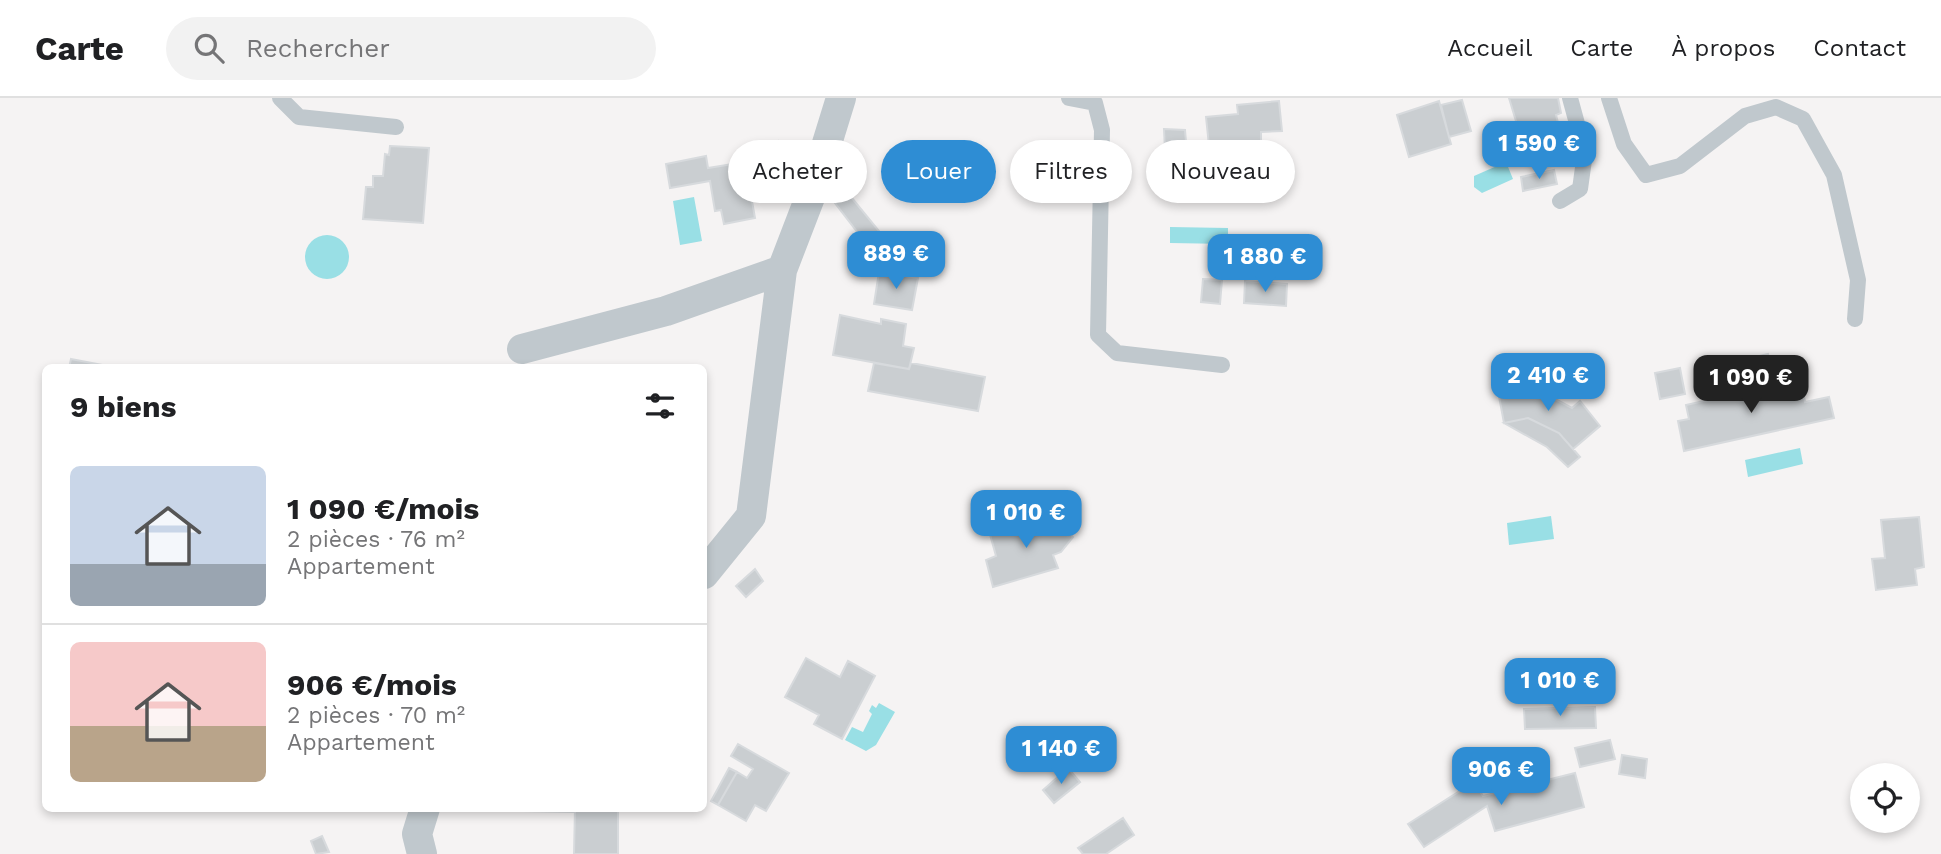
<!DOCTYPE html>
<html lang="fr">
<meta charset="utf-8">
<style>
:root{--surface:#fff;--page:#f2f2f2;--text:#202124;--muted:#757577;--line:#e0e0e0;--accent:#2e8dd4}
body{margin:0;font-family:"Work Sans",sans-serif;background:var(--page);color:var(--text);height:100vh;display:flex;flex-direction:column;font-size:26px;white-space:nowrap}
*{box-sizing:border-box;margin:0}
p{font-size:23px;color:var(--muted)}
.icon{flex:none;width:38px;height:38px;fill:none;stroke:currentColor;stroke-width:2;stroke-linecap:round;stroke-linejoin:round}
.map{position:relative;flex:1;overflow:hidden}
.drawer{position:absolute;left:42px;top:266px;width:665px;height:448px;display:flex;flex-direction:column;background:var(--surface);border-radius:10px;box-shadow:0 4px 10px #0003}
.drawer>*{flex:none}
.banner{position:absolute;left:728px;top:42px;width:665px;height:63px;display:flex;gap:14px}
.tools{position:absolute;left:1850px;top:665px;display:grid;gap:14px}
.tools a{display:grid;place-items:center;width:70px;height:70px;border-radius:50%;background:var(--surface);box-shadow:0 4px 10px #0003;font-size:35px}
.price{position:absolute;translate:-50% -60px;padding:0 16px;border-radius:14px;background:var(--accent);color:#fff;font-size:23px;line-height:46px;filter:drop-shadow(0 2px 4px #0008)}
.price::after{content:'';position:absolute;left:50%;top:42px;width:21px;height:16px;margin-left:-10px;background:inherit;clip-path:polygon(0 0,100% 0,50% 100%)}
.price.on{background:#222;color:#fff}
ul{padding:0;list-style:none}
li{display:flex;align-items:center;gap:21px;height:175px;padding:0 28px}
li+li{border-top:2px solid var(--line)}
li span{display:grid;place-items:center;flex:none;width:196px;height:140px;border-radius:10px;color:#555}
li>.icon{margin-inline-start:auto}
span .icon{width:84px;height:84px;fill:#fffc;stroke-width:1}
li b{font-size:30px}
h2{display:flex;justify-content:space-between;align-items:center;height:84px;padding:0 28px;font-size:30px}
.pill{padding:0 24px;border-radius:32px;background:var(--surface);box-shadow:0 4px 10px #0003;font-size:24px;line-height:63px}
.pill.on{background:var(--accent);color:#fff}
header{display:flex;align-items:center;gap:42px;box-sizing:border-box;height:98px;padding:0 35px;background:var(--surface);border-bottom:2px solid var(--line)}
header strong{font-size:33px}
nav{display:flex;gap:38px;margin-inline-start:auto;font-size:24px}
.search{width:490px;height:63px;background:var(--page);display:flex;align-items:center;gap:18px;box-sizing:border-box;padding:0 24px;border-radius:38px;color:var(--muted);font-size:26px}
.map>svg:first-child{display:block}
</style>
<header>
<strong>Carte</strong>
<div class="search"><svg class="icon" aria-label="search" viewBox="0 0 24 24"><circle cx="10" cy="10" r="6"/><path d="M15 15l6 6"/></svg>Rechercher</div>
<nav><a>Accueil</a><a>Carte</a><a>À propos</a><a>Contact</a></nav>
</header>
<div class="map">
<svg width="1941" height="756" viewBox="0 0 1941 756">
<rect width="100%" height="100%" fill="#f5f3f3"/>
<path fill="#99dfe5" d="M1506,64L1513,81L1482,95L1474,89V78Z
M694,99L702,143L680,147L673,103Z
M1170,129L1228,130V146L1170,145Z
M305 159a22 22 0 1 1 44 0a22 22 0 1 1-44 0Z
M1800,350L1803,366L1748,379L1745,362Z
M1551,418L1554,441L1509,447L1507,425Z
M879,605L895,614L876,647L866,653L845,642L852,629L863,634L872,616L869,613L872,607L876,610Z"/>
<path fill="#caced1" stroke="#d7dadd" stroke-width="2" d="M1509,0H1558L1561,15L1556,17L1562,40L1548,44L1551,58L1535,63L1533,52L1525,53Z
M1462,2L1471,33L1449,39L1441,7Z
M1279,3L1282,33L1261,34V61L1210,57L1206,19L1238,16L1237,7Z
M1439,3L1451,46L1409,59L1397,17Z
M1164,31L1185,32L1187,56L1165,53Z
M778,43L783,71L755,76L757,91L750,92L755,120L724,126L721,112L715,113L710,83L670,90L666,66L706,58L708,70L751,63L748,49Z
M390,48L429,50L423,125L363,121L366,89H373V78H383L385,56L389,57Z
M1554,72L1557,86L1523,93L1521,79Z
M847,94L879,133L865,144L835,105Z
M879,174L918,180L912,212L874,206Z
M1203,181L1222,182L1220,206L1201,204Z
M1245,183L1287,186L1286,208L1244,205Z
M840,217L881,226V221L906,226L903,248L914,250L909,271L833,257Z
M1768,256L1773,279L1734,288L1729,265Z
M71,261L118,270H69Z
M874,265L909,271L911,265L985,279L978,313L868,293Z
M1680,270L1685,296L1660,301L1655,275Z
M1801,281L1805,304L1829,299L1834,320L1684,353L1678,323L1689,321L1686,307Z
M1542,285L1544,295L1572,310L1580,303L1600,328L1573,351L1559,335L1528,320L1504,325L1498,293Z
M1528,320L1559,335L1580,359L1568,369L1547,349L1504,325Z
M1043,418L1044,425L1055,421L1073,439L1061,454L1053,457L1058,470L993,489L986,462L996,458L989,433Z
M1919,419L1924,469L1915,471L1917,487L1876,492L1872,461L1885,460L1881,422Z
M755,471L763,483L746,499L736,488Z
M806,560L840,579L848,563L875,578L842,641L814,626L819,617L785,599Z
M1595,609L1596,630L1525,631L1524,611Z
M1610,642L1615,661L1580,669L1575,650Z
M738,646L789,675L766,713L755,707L746,723L718,707L737,674L747,680L753,671L731,658Z
M1622,657L1647,661L1645,680L1619,676Z
M729,670L737,674L718,707L711,703Z
M1068,670L1080,684L1054,705L1043,692Z
M1575,675L1584,709L1495,733L1487,708L1424,749L1408,726L1474,684L1483,698Z
M524,710H575V714L524,713Z
M575,710H618V756H574Z
M1123,720L1134,737L1106,756H1083L1078,750Z
M322,738L329,754L316,756L311,743Z"/>
<g fill="none" stroke-linecap="round" stroke-linejoin="round">
<path stroke="#c0c8cd" stroke-width="16" d="M280,0L299,19L396,29
M1069,0L1095,5L1102,32L1098,237L1117,255L1222,267
M1609,0L1624,46L1646,77L1680,68L1745,18L1776,9L1803,21L1834,77L1858,182L1855,221
M1560,103L1580,91L1585,55L1570,0"/>
<path stroke="#c0c8cd" stroke-width="30" d="M522,251L666,213L782,172
M704,476L751,418L782,172L812,94L841,0
M422,756L417,736L425,710"/>
</g>
</svg>
<div class="tools">
<a><svg class="icon" aria-label="locate" viewBox="0 0 24 24"><circle cx="12" cy="12" r="6"/><path d="M12 2v4M12 18v4M2 12h4M18 12h4"/></svg></a>
</div>
<b class="price" style="left:1539px;top:83px">1 590 €</b>
<b class="price" style="left:896px;top:193px">889 €</b>
<b class="price" style="left:1265px;top:196px">1 880 €</b>
<b class="price" style="left:1548px;top:315px">2 410 €</b>
<b class="price on" style="left:1751px;top:317px">1 090 €</b>
<b class="price" style="left:1026px;top:452px">1 010 €</b>
<b class="price" style="left:1560px;top:620px">1 010 €</b>
<b class="price" style="left:1061px;top:688px">1 140 €</b>
<b class="price" style="left:1501px;top:709px">906 €</b>
<div class="banner">
<a class="pill">Acheter</a>
<a class="pill on">Louer</a>
<a class="pill">Filtres</a>
<a class="pill">Nouveau</a>
</div>
<section class="drawer">
<h2>9 biens<svg class="icon" aria-label="filters" viewBox="0 0 24 24"><path d="M4 7h16M4 17h16"/><circle cx="9" cy="7" r="2"/><circle cx="15" cy="17" r="2"/></svg></h2>
<ul>
<li><span style="background:linear-gradient(#c9d6e8 70%,#9aa5b1 0)"><svg class="icon" aria-label="home" viewBox="0 0 24 24"><path d="M3 11l9-7 9 7M6 9v11h12V9"/></svg></span><div><b>1 090 €/mois</b><p>2 pièces · 76 m²</p><p>Appartement</p></div></li>
<li><span style="background:linear-gradient(#f6c9c9 60%,#b9a48a 0)"><svg class="icon" aria-label="home" viewBox="0 0 24 24"><path d="M3 11l9-7 9 7M6 9v11h12V9"/></svg></span><div><b>906 €/mois</b><p>2 pièces · 70 m²</p><p>Appartement</p></div></li>
</ul>
</section>
</div>
